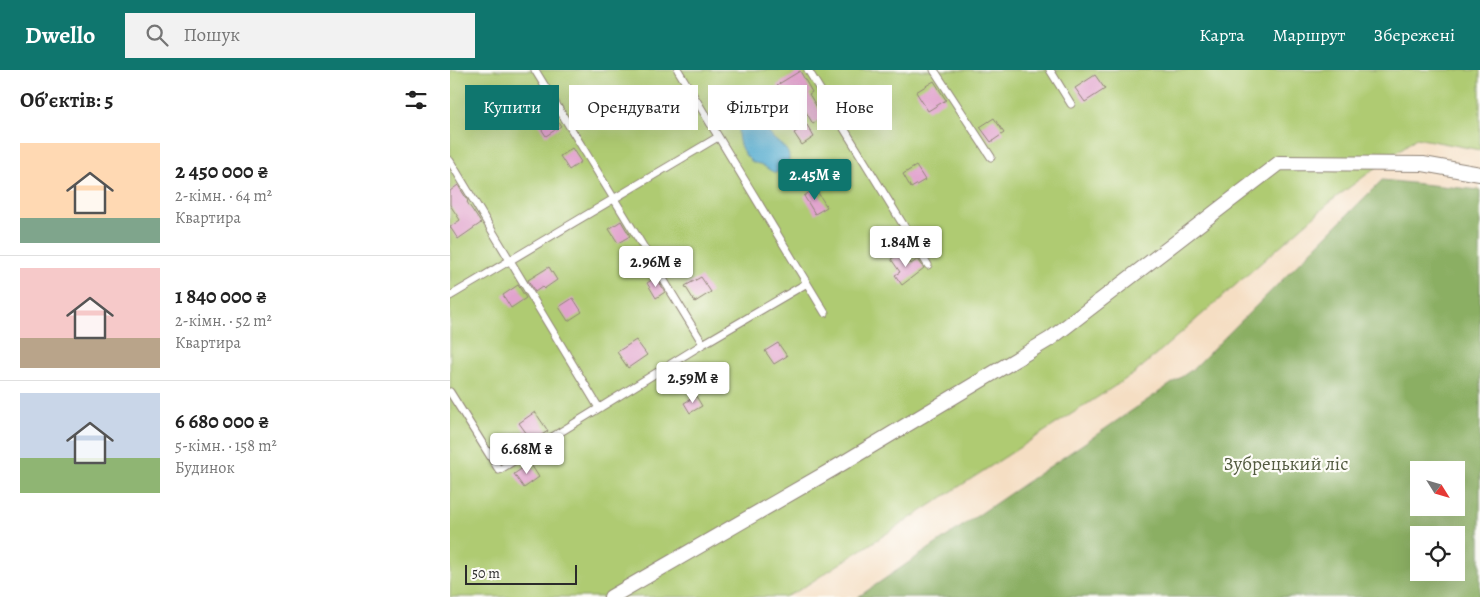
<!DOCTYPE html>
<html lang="uk">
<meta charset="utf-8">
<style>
:root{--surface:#fff;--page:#f2f2f2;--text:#222;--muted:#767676;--line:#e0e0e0;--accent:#0f766e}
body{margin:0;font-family:Alegreya,serif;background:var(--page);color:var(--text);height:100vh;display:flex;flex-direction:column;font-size:19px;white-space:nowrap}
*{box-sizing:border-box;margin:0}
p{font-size:16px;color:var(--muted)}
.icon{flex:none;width:28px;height:28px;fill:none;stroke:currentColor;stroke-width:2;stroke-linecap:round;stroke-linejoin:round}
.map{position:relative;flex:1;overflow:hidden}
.side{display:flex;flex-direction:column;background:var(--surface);width:450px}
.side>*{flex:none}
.top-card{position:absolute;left:15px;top:15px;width:475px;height:45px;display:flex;gap:10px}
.needle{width:32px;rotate:127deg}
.controls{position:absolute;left:960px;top:391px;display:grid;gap:10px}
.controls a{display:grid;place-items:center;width:55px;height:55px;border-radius:0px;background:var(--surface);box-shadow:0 5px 20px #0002;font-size:25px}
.scale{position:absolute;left:15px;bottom:12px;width:112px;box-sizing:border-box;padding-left:5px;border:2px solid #2b2b2b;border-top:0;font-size:14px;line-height:18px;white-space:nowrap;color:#2b2b2b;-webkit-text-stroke:4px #fdfcf7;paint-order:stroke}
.price{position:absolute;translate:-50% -42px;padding:0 11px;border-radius:5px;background:#fff;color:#222;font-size:16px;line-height:32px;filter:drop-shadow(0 1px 2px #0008)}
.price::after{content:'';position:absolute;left:50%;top:30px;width:15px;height:11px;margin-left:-8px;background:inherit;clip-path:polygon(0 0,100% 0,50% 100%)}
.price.current{background:var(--accent);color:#fff}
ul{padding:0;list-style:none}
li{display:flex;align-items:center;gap:15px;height:125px;padding:0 20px}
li+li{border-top:1px solid var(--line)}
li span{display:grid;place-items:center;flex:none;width:140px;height:100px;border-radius:0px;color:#555}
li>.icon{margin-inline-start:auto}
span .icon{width:60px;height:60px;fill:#fffc;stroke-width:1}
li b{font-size:21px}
h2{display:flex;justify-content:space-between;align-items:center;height:60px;padding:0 20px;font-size:21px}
.pill{padding:0 18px;border-radius:0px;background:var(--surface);box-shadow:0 5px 20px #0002;font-size:18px;line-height:45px}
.pill.current{background:var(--accent);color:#fff}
header{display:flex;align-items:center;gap:30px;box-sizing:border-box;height:70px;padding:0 25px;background:var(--accent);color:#fff}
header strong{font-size:24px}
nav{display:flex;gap:28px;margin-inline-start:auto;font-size:18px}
.search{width:350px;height:45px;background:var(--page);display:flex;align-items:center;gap:12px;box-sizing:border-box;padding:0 18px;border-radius:0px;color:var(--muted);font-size:19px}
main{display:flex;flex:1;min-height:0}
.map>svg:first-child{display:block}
</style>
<header>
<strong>Dwello</strong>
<div class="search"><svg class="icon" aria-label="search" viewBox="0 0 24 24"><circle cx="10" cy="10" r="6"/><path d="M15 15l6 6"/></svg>Пошук</div>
<nav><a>Карта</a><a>Маршрут</a><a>Збережені</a></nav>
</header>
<main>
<section class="side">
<h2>Об’єктів: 5<svg class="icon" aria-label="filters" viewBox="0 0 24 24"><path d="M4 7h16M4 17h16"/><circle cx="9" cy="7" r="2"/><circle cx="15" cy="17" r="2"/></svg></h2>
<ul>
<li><span style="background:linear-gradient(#ffd9b3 75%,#7fa58c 0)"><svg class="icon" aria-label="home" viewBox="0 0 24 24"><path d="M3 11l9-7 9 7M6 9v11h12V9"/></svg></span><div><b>2 450 000 ₴</b><p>2-кімн. · 64 m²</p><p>Квартира</p></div></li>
<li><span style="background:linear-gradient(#f6c9c9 70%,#b9a48a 0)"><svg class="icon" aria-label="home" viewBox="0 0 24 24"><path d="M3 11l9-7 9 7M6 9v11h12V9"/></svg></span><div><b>1 840 000 ₴</b><p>2-кімн. · 52 m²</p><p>Квартира</p></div></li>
<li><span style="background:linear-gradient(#c9d6e8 65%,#8fb573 0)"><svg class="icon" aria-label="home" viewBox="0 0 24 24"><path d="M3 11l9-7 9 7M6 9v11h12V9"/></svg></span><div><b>6 680 000 ₴</b><p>5-кімн. · 158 m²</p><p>Будинок</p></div></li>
</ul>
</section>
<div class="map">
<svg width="1030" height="527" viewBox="0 0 1030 527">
<rect width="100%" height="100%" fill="#fdfcf7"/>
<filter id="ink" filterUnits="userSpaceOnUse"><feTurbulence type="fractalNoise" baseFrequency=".02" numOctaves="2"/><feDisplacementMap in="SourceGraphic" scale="10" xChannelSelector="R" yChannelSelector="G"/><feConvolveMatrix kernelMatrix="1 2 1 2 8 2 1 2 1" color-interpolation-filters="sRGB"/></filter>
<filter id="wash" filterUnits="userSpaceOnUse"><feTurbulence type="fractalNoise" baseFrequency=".0096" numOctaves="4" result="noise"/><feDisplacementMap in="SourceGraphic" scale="20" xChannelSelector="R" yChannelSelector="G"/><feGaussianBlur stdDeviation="1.12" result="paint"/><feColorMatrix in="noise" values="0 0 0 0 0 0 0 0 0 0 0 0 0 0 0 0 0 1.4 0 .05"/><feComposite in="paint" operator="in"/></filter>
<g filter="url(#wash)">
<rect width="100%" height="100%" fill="#f5dec3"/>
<path fill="#afcb72" stroke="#6d7b4e" d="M0,0H1030V80L966,68L885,128L685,303L346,522L334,527H0Z"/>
<path fill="#8baf64" stroke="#5b6d48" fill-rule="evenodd" d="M932,110L1030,120V527H408L743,299ZM969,400H1006V438H969ZM969,465H1006V502H969Z"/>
<path fill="#52abcf" stroke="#3e6b7d" d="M298,41C302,41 305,42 308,45C314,52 317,62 323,68C329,74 340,79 339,89C339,95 330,100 326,103C320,101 317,98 312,95C308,93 305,94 301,91C286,78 283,54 298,41Z"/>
<g id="blocks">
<path fill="#e1a3cd" d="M350,1L362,22L359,24L373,47L363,54L349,30L338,36L327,15Z
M645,5L655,19L635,32L625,18Z
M484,11L496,30L478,41L466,22Z
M207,26L219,43L207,51L195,34Z
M101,41L111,56L96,66L86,51Z
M544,48L554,63L541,72L530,57Z
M357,55L364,67L352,75L344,63Z
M122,78L131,92L119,100L110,86Z
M466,96L475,110L461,118L453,104Z
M347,102L355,112L343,120L336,109Z
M8,115L18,131L17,132L31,153L8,169L0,157L10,150L0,135V121Z
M365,118L377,137L365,144L354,126Z
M171,151L180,166L168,173L159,159Z
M452,182L461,194L468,189L474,198L452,215L445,205L450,202L441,189Z
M99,197L107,210L94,219L92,217L85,222L78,210Z
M206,207L215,222L206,228L197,213Z
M251,207L261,222L245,232L235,216Z
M68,215L76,228L61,238L53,225Z
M123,228L132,242L118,251L109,237Z
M186,270L197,285L178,298L167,282Z
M328,273L337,286L324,294L315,281Z
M246,326L252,336L240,343L234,333Z
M85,342L98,361L82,371L69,353Z
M80,393L89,407L74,418L64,404Z"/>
</g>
</g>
<g filter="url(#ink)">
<use href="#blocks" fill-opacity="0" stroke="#908477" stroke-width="1"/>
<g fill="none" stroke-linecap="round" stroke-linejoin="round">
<defs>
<path id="lane" d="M85,0L253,274
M228,0L375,243
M358,0L478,195
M484,0L541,87
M600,0L621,34
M0,91L149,338
M0,226L268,67
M0,322L49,400L253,274L357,213"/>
<path id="street" d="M161,527L383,399L600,269L829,93L973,94L1030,104"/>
</defs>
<use href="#lane" stroke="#908477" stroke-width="9"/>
<use href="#street" stroke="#908477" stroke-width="16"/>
<use href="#lane" stroke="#fff" stroke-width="7"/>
<use href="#street" stroke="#fff" stroke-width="14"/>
</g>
</g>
<g text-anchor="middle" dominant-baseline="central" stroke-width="4.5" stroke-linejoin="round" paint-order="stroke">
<g font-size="19" fill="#535b40" stroke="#fdfcf7">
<text x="836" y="394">Зубрецький ліс</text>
</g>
</g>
</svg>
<div class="controls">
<a><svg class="needle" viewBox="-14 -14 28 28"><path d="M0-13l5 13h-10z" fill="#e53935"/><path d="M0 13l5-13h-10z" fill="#767676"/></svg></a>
<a><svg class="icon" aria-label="locate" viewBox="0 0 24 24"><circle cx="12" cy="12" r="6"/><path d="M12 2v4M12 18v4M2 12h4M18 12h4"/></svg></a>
</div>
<div class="scale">50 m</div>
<b class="price current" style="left:365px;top:131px">2.45M ₴</b>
<b class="price" style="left:456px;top:198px">1.84M ₴</b>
<b class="price" style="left:206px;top:218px">2.96M ₴</b>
<b class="price" style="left:243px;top:334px">2.59M ₴</b>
<b class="price" style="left:77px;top:405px">6.68M ₴</b>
<div class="top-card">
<a class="pill current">Купити</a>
<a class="pill">Орендувати</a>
<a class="pill">Фільтри</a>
<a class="pill">Нове</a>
</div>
</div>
</main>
